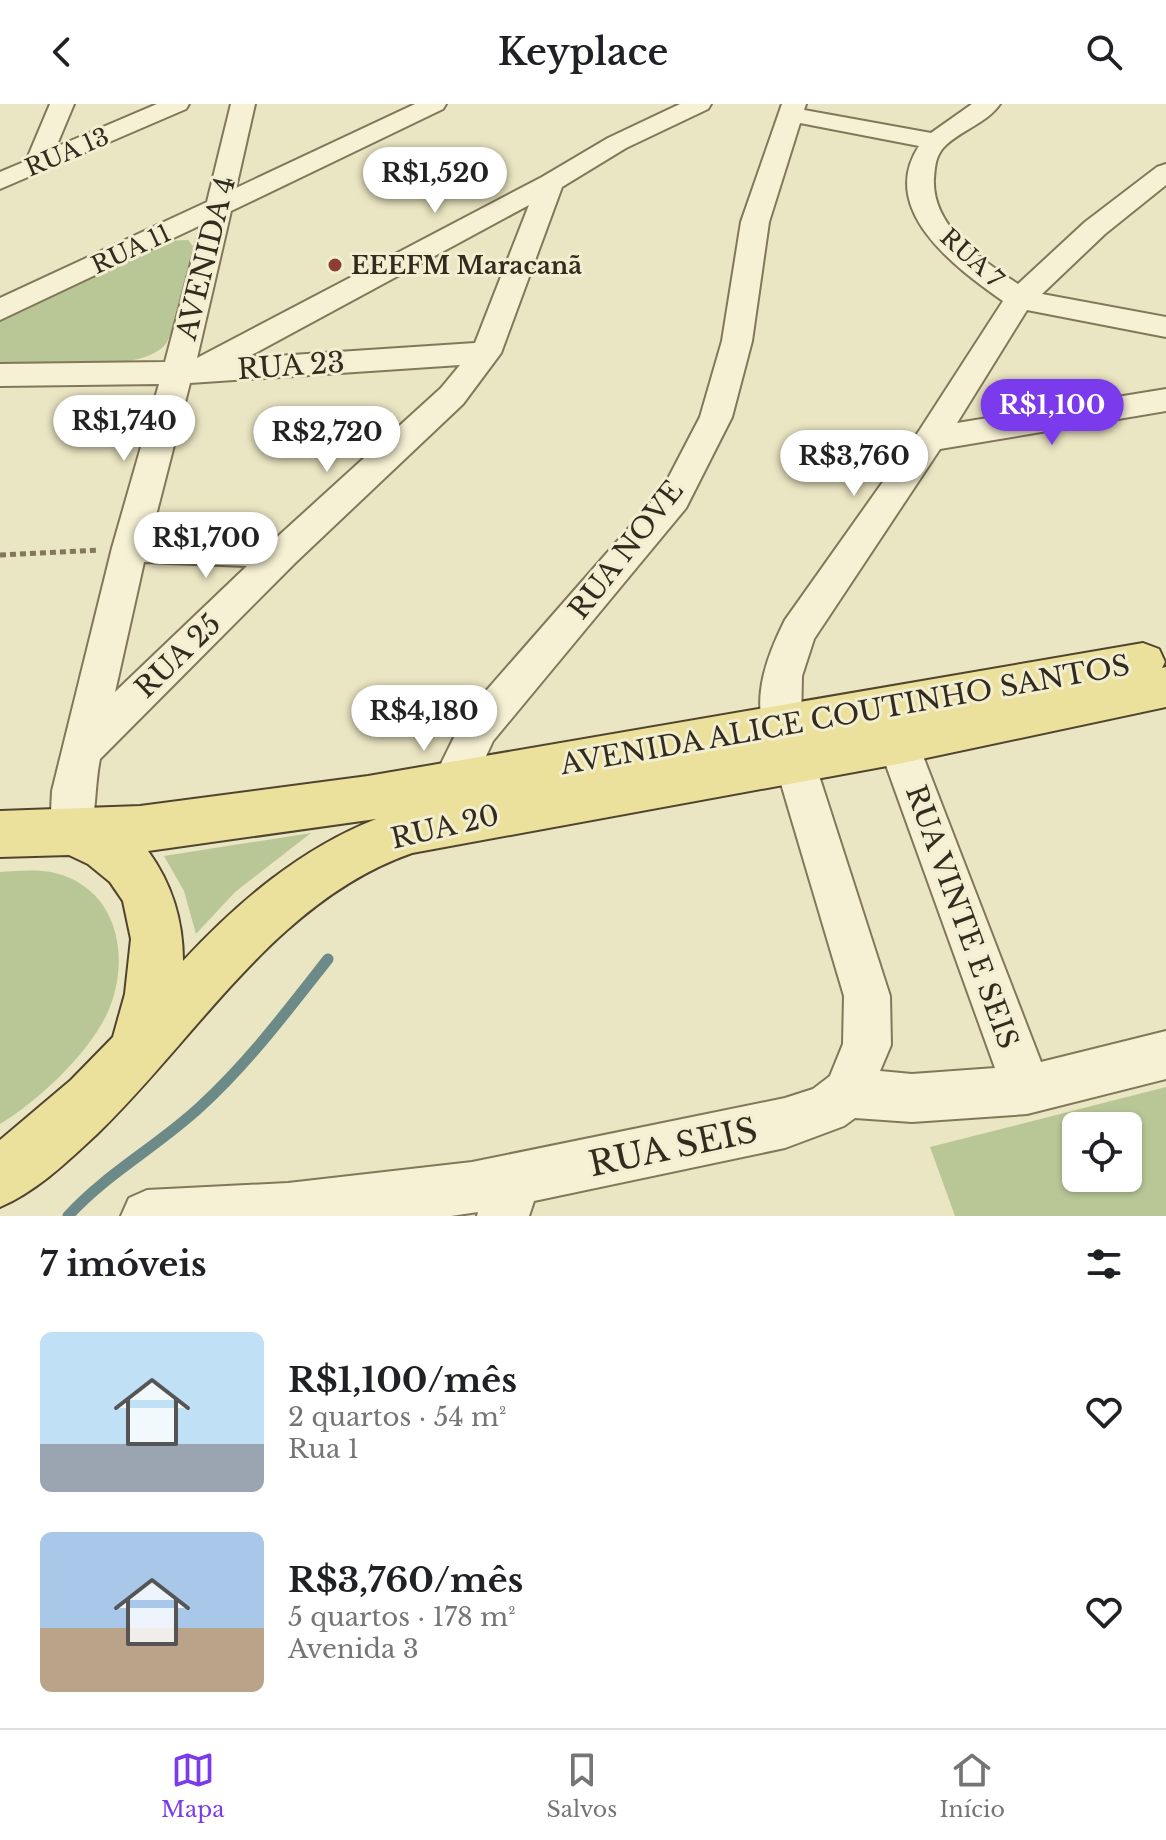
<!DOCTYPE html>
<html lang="pt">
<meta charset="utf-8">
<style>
:root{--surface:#fff;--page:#f6f6f6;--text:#202124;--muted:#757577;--line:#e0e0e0;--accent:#7c3aed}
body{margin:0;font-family:"Libre Baskerville",serif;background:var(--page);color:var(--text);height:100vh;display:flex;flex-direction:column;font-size:30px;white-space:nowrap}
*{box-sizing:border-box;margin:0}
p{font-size:26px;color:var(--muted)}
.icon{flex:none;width:44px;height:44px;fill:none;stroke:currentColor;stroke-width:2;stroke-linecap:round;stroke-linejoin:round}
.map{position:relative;height:1112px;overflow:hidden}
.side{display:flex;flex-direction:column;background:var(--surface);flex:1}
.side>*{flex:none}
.buttons{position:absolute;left:1062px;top:1008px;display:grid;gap:16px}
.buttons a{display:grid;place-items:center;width:80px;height:80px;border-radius:12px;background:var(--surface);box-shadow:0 2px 6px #0004;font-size:40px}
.price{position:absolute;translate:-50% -68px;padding:0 18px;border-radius:28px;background:#fff;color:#222;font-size:26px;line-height:52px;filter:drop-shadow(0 2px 4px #0008)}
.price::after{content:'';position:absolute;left:50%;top:48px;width:24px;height:18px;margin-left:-12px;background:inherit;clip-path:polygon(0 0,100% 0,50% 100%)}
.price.on{background:var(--accent);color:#fff}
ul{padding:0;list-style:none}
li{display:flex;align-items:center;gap:24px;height:200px;padding:0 40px}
li span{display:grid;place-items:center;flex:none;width:224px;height:160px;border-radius:12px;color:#555}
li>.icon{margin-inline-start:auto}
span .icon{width:96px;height:96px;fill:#fffc;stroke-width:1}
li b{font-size:34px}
h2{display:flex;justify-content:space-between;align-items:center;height:96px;padding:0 40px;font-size:34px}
header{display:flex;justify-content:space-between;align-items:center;height:104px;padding:0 40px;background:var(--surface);font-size:36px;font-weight:600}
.menu{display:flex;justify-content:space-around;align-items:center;height:112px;border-top:2px solid var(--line);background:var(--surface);font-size:22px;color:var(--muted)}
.menu a{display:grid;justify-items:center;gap:4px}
.menu .on{color:var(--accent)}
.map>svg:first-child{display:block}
</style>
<header><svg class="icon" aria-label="back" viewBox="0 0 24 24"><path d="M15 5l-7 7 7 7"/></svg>Keyplace<svg class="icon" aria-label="search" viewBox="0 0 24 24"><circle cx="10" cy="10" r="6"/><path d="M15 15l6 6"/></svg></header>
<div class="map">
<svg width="1166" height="1112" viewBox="0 0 1166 1112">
<rect width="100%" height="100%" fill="#eae5c2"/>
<path fill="#b9c797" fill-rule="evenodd" d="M188,136L193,142C187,167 179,217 167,238C148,270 36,261 0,261V214L164,137Z
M311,729L235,788L196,830L184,787L164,752Z
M0,768C17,767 38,765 55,769C120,785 132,858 106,912C86,952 38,997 0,1020Z
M1166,983V1112H955L930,1043ZM1076,1022H1128V1074H1076Z"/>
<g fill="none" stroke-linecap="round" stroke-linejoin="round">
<path stroke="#6c8a88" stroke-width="11" d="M68,1112C107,1069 158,1042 200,1003C248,959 288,906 328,855"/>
<defs>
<path id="minor" d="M50,0H74L56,43L157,0H189L186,5L0,85V68L26,57Z
M231,0H255L236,84L415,0H446L443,5L231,107L197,254L542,73L608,34L680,0H711L708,5L626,44L562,83L501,249L463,300L295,459L100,655C94,683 97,716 86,742L71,748L56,742L50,728L52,687L112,444L159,280L0,282V260L165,258L201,121L0,216V194L207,98ZM529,101L475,239L246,254ZM460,261L441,284L275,435L151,431L190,279ZM144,458L247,462L115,588Z
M782,0H806L804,6L931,29L972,0H1000C988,18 962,26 946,41C936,50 935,61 934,74C931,123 982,156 1018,180L1085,118L1157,63L1166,60V81L1105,130L1042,190L1166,213V233L1027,206L957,319L1166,285V307L940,345L814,535L802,572L801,620L795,633L781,638L767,633C750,595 768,550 785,516L919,327L1003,197C956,164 877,106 919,42L800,19L769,118L752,237L732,313L686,404L493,637L467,693L452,699L437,693L431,680L465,611L662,386L700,313L722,237L741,118Z
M898,621L912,626L918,639L1041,958L1166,927V975L1027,1010L912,1018L855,1014L844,1022L785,1044L534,1097L529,1112H477L478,1108L451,1112H121L129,1094L147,1086L288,1079L472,1058L785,994L813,985L830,972L843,940L844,892L774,656L780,643L794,637L808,643L814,656L890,892L891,941L880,967L912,970L995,964L878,639L884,626Z"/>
<path id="major" d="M1143,539L1159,545L1165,558L1162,564L1166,563V603L898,660L412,749C276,796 196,935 97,1030C67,1058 37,1087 0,1103V1036L71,976L113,933L125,890L131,835L123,797L110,778L88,760L69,751L0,753V707L140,702L368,672ZM376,715C300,745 238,798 183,857C183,816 172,780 148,747Z"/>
</defs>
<use href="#minor" stroke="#82775b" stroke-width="4"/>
<use href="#major" stroke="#50442f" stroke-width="4"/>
<path stroke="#82775b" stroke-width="5" stroke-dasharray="6 4" stroke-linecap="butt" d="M0,451L99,446"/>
<use href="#minor" fill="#f6f1d4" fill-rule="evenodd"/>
<use href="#major" fill="#ebe09c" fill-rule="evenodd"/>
</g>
<circle fill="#8c3f30" stroke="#f2eed1" stroke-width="3" cx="335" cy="161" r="8"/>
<g text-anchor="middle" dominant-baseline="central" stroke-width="6" stroke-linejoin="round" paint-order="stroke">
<g font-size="24" fill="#332c1e" stroke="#f2eed1">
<text transform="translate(67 48) rotate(-23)">RUA 13</text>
<text transform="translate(131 145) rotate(-25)">RUA 11</text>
<text transform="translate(972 154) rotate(42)">RUA 7</text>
</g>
<g font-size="24" font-weight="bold" fill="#332c1e" stroke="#f2eed1" text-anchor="start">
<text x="351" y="161">EEEFM Maracanã</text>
</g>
<g font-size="28" fill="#332c1e" stroke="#f2eed1">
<text transform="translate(206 154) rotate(-76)">AVENIDA 4</text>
<text transform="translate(291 262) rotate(-4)">RUA 23</text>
<text transform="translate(626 446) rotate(-52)">RUA NOVE</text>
<text transform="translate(178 552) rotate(-44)">RUA 25</text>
<text transform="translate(845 611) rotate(-10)">AVENIDA ALICE COUTINHO SANTOS</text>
<text transform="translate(445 723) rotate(-13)">RUA 20</text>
<text transform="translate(962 813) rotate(70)">RUA VINTE E SEIS</text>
</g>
<g font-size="34" fill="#332c1e" stroke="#f2eed1">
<text transform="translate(673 1043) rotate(-12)">RUA SEIS</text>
</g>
</g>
</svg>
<div class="buttons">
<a><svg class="icon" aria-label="locate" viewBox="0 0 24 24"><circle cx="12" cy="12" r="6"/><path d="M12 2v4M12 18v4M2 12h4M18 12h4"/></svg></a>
</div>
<b class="price" style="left:435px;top:111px">R$1,520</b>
<b class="price on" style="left:1052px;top:343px">R$1,100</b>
<b class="price" style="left:124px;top:359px">R$1,740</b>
<b class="price" style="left:327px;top:370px">R$2,720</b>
<b class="price" style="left:854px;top:394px">R$3,760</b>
<b class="price" style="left:206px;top:476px">R$1,700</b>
<b class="price" style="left:424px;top:649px">R$4,180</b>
</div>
<section class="side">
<h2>7 imóveis<svg class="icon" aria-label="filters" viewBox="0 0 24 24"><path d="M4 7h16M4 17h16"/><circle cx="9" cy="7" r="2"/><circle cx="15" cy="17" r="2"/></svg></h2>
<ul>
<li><span style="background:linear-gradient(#bfe0f5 70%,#9aa5b1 0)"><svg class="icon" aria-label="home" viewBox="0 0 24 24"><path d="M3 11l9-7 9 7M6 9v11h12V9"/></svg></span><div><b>R$1,100/mês</b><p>2 quartos · 54 m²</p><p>Rua 1</p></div><svg class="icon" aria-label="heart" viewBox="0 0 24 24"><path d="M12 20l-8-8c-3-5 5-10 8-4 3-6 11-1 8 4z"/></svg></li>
<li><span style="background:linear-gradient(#a9c7e8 60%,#b9a48a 0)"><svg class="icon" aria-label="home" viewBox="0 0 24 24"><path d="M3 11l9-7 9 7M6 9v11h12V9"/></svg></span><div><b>R$3,760/mês</b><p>5 quartos · 178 m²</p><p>Avenida 3</p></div><svg class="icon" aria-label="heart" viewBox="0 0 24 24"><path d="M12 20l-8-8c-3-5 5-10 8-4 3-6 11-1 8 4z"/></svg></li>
</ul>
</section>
<nav class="menu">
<a class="on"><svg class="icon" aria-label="map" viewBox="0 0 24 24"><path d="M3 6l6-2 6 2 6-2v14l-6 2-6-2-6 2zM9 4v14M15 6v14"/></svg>Mapa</a>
<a><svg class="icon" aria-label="saved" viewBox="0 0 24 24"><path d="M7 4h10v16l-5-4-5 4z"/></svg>Salvos</a>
<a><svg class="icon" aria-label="home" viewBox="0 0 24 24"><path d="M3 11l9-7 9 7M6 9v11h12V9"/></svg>Início</a>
</nav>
